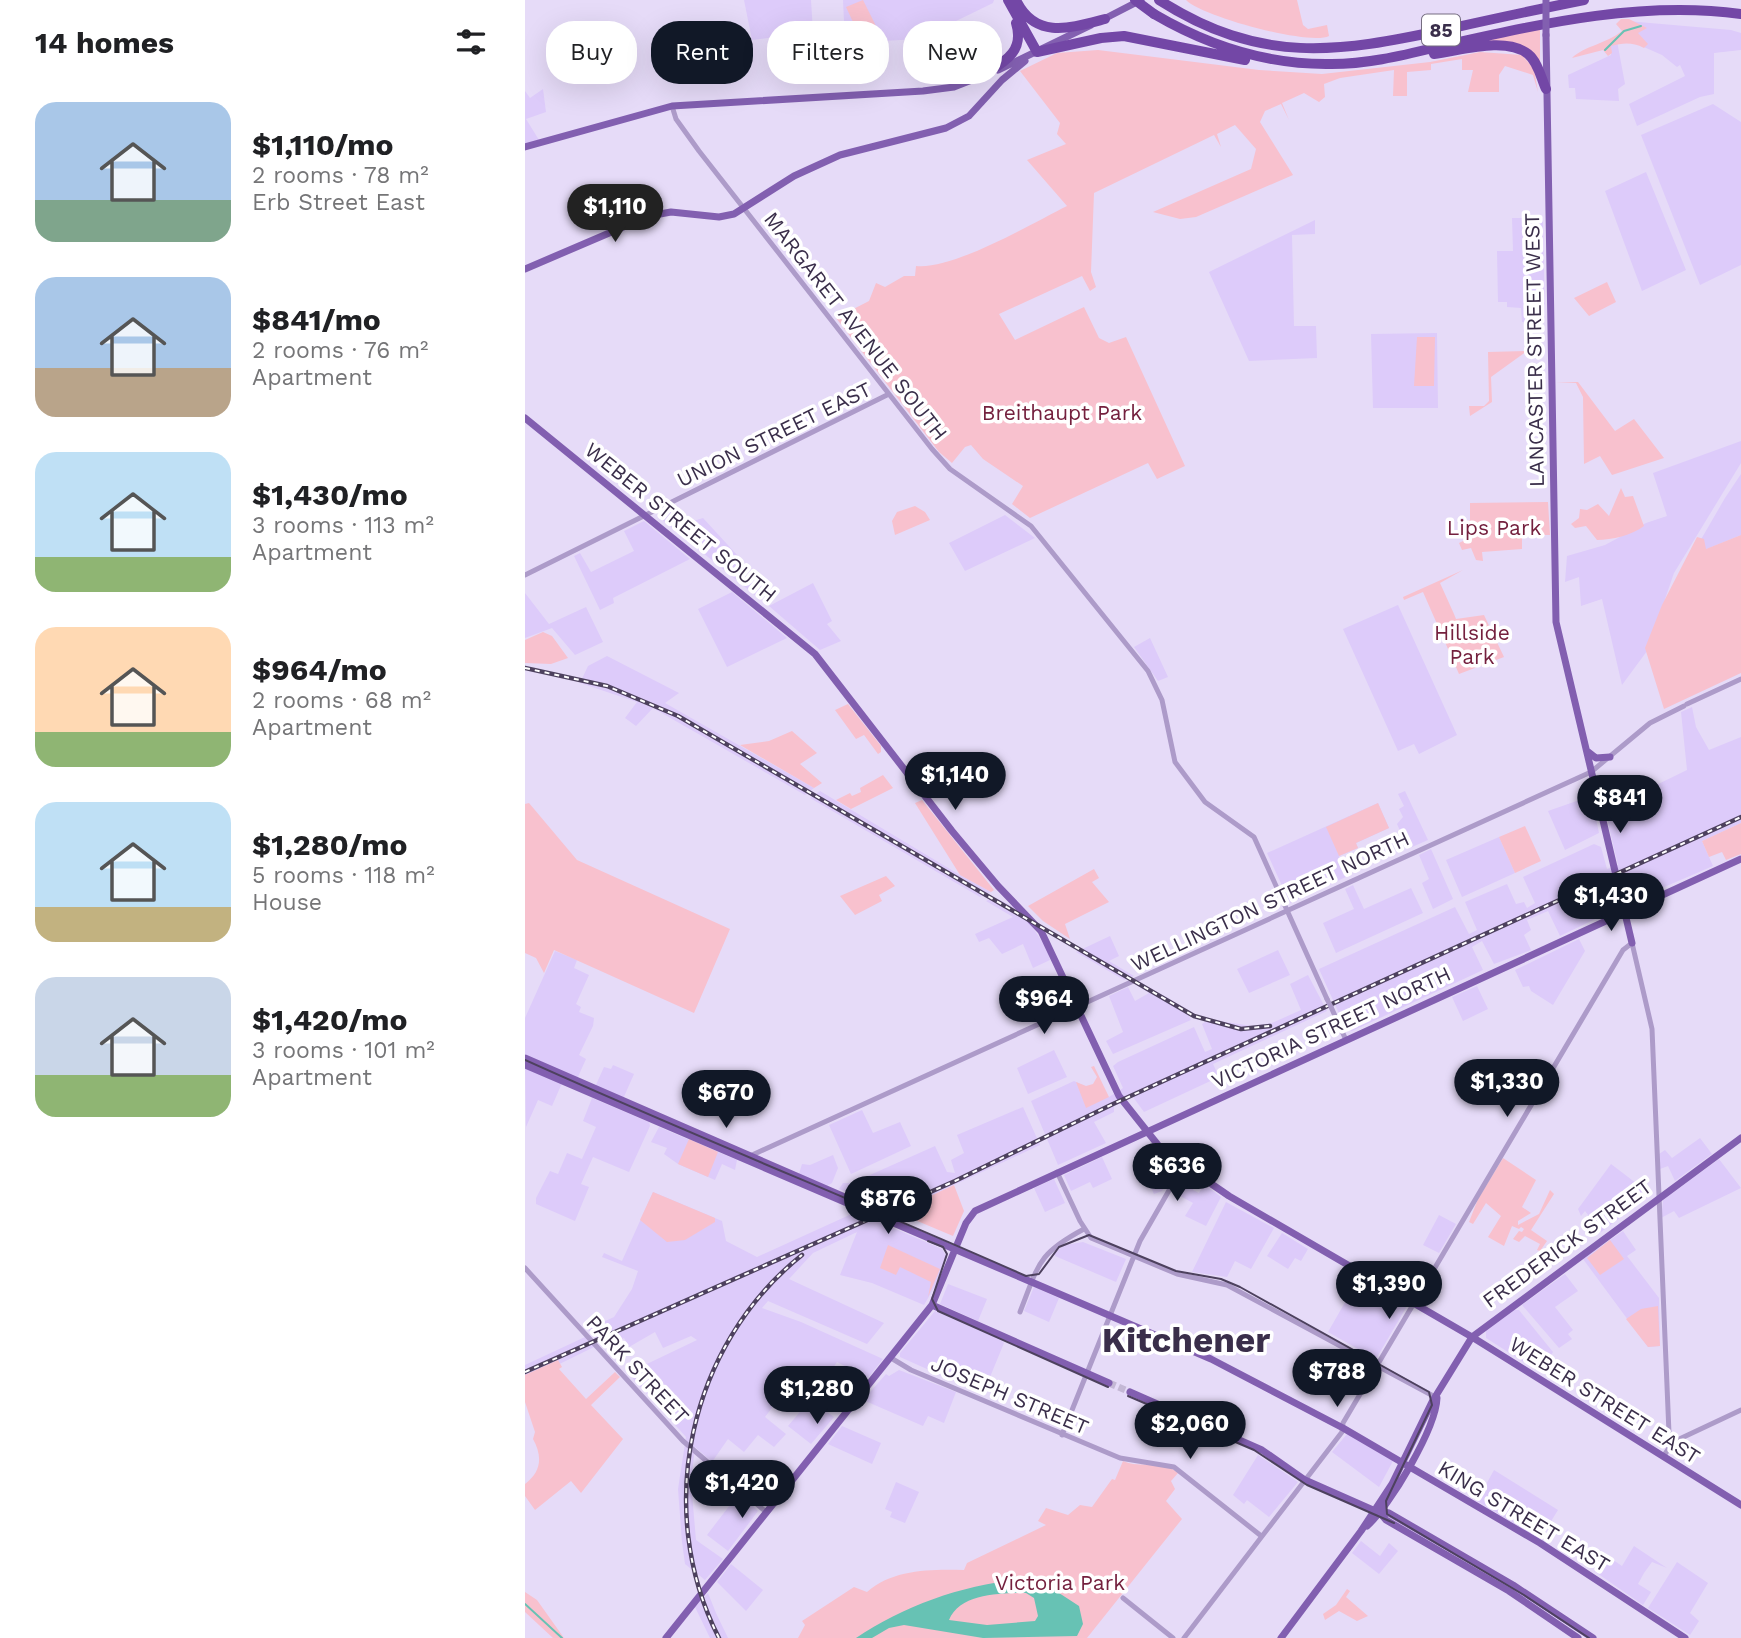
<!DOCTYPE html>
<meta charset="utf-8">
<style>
:root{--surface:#fff;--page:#f6f6f6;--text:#202124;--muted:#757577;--accent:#111827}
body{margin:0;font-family:"Work Sans",sans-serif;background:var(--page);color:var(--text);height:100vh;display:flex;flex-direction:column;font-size:26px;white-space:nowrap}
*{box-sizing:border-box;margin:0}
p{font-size:23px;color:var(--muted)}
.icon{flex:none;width:38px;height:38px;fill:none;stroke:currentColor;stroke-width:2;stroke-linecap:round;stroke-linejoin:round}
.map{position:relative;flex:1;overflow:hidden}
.panel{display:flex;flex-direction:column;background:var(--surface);width:525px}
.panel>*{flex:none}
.top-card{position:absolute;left:21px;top:21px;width:665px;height:63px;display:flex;gap:14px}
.price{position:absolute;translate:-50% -60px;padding:0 16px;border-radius:24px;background:var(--accent);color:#fff;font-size:23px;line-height:46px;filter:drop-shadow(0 2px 4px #0008)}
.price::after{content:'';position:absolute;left:50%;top:42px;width:21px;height:16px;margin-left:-10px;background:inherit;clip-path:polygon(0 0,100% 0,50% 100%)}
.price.active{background:#222;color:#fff}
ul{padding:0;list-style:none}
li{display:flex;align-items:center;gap:21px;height:175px;padding:0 35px}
li span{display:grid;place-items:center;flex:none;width:196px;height:140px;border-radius:21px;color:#555}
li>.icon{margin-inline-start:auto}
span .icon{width:84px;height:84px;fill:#fffc;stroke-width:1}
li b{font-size:30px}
h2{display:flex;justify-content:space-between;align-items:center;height:84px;padding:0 35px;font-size:30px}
.pill{padding:0 24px;border-radius:28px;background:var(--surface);box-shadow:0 7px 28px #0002;font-size:24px;line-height:63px}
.pill.active{background:var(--accent);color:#fff}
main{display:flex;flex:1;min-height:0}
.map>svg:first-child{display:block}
</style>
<main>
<section class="panel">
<h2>14 homes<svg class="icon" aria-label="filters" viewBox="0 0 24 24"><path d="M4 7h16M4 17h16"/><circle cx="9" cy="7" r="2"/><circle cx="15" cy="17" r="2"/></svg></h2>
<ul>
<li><span style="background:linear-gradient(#a9c7e8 70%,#7fa58c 0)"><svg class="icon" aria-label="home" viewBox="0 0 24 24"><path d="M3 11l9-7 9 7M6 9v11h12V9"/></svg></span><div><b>$1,110/mo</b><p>2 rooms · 78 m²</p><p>Erb Street East</p></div></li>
<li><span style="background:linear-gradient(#a9c7e8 65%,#b9a48a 0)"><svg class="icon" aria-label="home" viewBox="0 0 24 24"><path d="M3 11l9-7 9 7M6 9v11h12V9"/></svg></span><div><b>$841/mo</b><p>2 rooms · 76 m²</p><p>Apartment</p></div></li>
<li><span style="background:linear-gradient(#bfe0f5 75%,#8fb573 0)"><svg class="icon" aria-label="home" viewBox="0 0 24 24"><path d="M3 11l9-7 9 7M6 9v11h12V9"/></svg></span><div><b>$1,430/mo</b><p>3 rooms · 113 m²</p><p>Apartment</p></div></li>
<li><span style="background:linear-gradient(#ffd9b3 75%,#8fb573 0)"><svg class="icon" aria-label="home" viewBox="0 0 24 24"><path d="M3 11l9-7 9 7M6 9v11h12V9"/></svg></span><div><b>$964/mo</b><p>2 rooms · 68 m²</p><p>Apartment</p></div></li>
<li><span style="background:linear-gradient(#bfe0f5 75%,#c2b280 0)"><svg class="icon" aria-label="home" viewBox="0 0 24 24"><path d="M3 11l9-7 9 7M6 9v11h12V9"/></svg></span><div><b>$1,280/mo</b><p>5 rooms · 118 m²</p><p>House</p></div></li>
<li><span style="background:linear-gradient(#c9d6e8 70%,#8fb573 0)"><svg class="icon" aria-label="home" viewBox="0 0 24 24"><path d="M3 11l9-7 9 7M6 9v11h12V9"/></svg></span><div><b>$1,420/mo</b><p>3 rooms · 101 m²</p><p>Apartment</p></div></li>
</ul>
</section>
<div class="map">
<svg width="1216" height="1638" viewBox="0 0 1216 1638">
<rect width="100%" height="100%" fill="#e6dbf8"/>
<path fill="#ddcbfa" d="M219,0H286L288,32L227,40Z
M318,0H469L468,3L394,39L320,43Z
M1102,21L1206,30L1216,33V50L1189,53V94L1175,97L1112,126L1104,104L1160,76L1155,65L1152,67L1137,55L1103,40Z
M1092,41L1100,84L1093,89L1094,101L1051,99L1050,88H1044L1043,75L1086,55L1085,44Z
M18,89L21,112L1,119L14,140L0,144V91L5,98Z
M1188,104L1216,122V265L1175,285L1116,135Z
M1121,172L1161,270L1117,291L1080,191Z
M987,218H1018L1020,321L997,322L996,308L982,307V302H973L972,251H988Z
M790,220V234L767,235L769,326H791L792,358L724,361L684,272Z
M912,333L913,408H848L846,334Z
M1216,441V463L1149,573L1122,651L1097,685L1077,599L1056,606L1054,577L1040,582L1042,556L1080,545L1121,523L1142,516L1128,473Z
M1216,474V535L1167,555L1200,498Z
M152,505L162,523L178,518L248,594L236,600L135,518V514Z
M480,515L510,538L440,571L424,543Z
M119,521L165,559L88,598L89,603L75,610L49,556L55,553L66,572L109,551L99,531Z
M288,583L307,621L302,624L316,641L295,650L244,606Z
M207,592L262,638L202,667L173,609Z
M0,593L24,624L61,607L78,642L50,655L27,628L0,638Z
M873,605L932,735L894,754L889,744L873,751L818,629Z
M625,638L643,677L633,681L609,647Z
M82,656L154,693L140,703L289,788L280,795L128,708L111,726L100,718L112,702L55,683L63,666Z
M1167,707L1171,727L1184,750L1216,737V823L1177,841L1188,866L1109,900L1102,896L1098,878L1087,882L1091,909L1035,936L1023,911L1002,920L1006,930L999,935L1006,950L969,964L957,941L947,947L958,970L827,1031L821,1029L794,969L930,907L944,934L952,930L940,902L982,884L991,904L999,902L1002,908L1010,903L998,877L1069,844L1076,847L1082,869L1093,865L1080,810L1162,770L1156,712Z
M295,791L435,875L466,892L455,897L285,798Z
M880,791L903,840L887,847L880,832L876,833L872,824L878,817L874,809L879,806L873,794Z
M1066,796L1074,833L1040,850L1023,811Z
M853,803L864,828L831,843L833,848L814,856L823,876L765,903L742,853Z
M974,837L990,873L937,897L921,860Z
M906,849L928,899L908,909L897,883L904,879L894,855Z
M828,885L839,909L886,888L898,913L811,953L798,923L829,909L820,889Z
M469,897L489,907L502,919L522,949L525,960L508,968L498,944L477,954L464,938L454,942L450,934L488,917L461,901Z
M585,936L594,956L584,961L609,976L599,980L551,952Z
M1054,939L1060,951L1028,1005L1006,991L1004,986L998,987L990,970Z
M753,950L765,975L724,993L712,969Z
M30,951L52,960L49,968L64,975L51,1004L56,1007L54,1012L69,1018L68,1026L54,1055L61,1059L52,1079L0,1055V1018Z
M783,975L802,1011L688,1064L694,1077L619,1112L608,1097L589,1106V1112L569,1122L581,1143L533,1165L506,1101L549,1081L584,1097L598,1088L588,1066L593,1062L669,1027L680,1052L687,1049L677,1024L680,1022L687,1020L727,1026L747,1023L776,1010L765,984Z
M615,982L660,1008L666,1020L588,1054L581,1041L598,1032L584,996L603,987L610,1001L624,993L610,984Z
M952,986L963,1009L938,1021L927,997Z
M529,1050L542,1077L503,1094L492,1068Z
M88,1065L109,1074L98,1099L70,1087L79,1067L86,1069Z
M0,1066L37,1083L27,1106L13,1100L1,1127Z
M67,1098L124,1122L125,1126L104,1172L68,1157L56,1184L64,1187L50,1221L11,1204V1198L25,1171L33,1174L42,1153L57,1159L71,1127L58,1121Z
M498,1107L515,1145L371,1212L314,1189L318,1183H327L410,1146L422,1172L430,1173L426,1160L439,1153L432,1135Z
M337,1110L348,1133L375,1122L386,1146L326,1174L304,1125Z
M134,1127L212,1160L210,1170L197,1164L190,1180L153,1164L139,1154L142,1148L126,1142Z
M1175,1138L1187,1154L1150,1181L1143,1166L1135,1169L1134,1154L1140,1150L1147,1158Z
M308,1155L313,1168L307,1183L302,1186L274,1174L277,1164L285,1165Z
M577,1157L587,1179L568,1188L565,1182L546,1191L539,1175Z
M1194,1159L1216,1188L1154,1218L1149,1211L1136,1218L1138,1200Z
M640,1160L650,1169L637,1191L629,1194L618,1170Z
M1086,1164L1124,1193V1196L1076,1232L1060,1211L1056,1216L1053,1209Z
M659,1173L673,1181L668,1190L674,1193L679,1184L696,1197L681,1226L660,1216L668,1203L648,1192Z
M529,1179L540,1203L520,1212L509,1188Z
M128,1192L197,1221L201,1241L232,1257L331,1212L417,1249L421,1256L410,1286L399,1305L347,1283L315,1275L332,1232L288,1253L264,1279L359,1323L342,1344L243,1301L237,1308L276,1322L358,1359L343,1378L312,1362L298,1383L285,1373L261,1400L256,1396L240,1417L261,1434L249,1447L233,1435L219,1452L203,1439L187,1462L170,1447L166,1482L171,1540L198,1559L180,1580L160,1564L157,1542L153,1489L161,1437L103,1373L172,1340L166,1336L138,1348L130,1332L104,1347L99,1338L79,1348L63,1329L89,1317L107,1289L113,1271L77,1257L79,1253L97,1261Z
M701,1202L749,1228L726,1269L710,1261L702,1277L667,1272Z
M914,1215L931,1224L914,1253L898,1245Z
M1098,1231L1111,1250L1102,1256L1134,1298L1135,1346L1123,1347L1058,1259Z
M757,1233L783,1249L776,1261L770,1258L763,1269L742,1256Z
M558,1242L601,1259L591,1282L530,1256L529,1253L540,1245Z
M1040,1274L1053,1291L1030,1307L1048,1330L1043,1334L1047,1339L1034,1348L997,1305Z
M834,1278L882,1306L851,1359L803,1332Z
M423,1284L462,1299L453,1321L415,1304Z
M509,1287L534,1298L524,1322L499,1311Z
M989,1310H994L1028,1352L1016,1373L961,1338V1331Z
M410,1311L475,1338L479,1343L458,1394L375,1357V1353Z
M60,1337L69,1347L0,1381V1365Z
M374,1370L431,1392L419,1423L403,1416L398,1426L338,1400L361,1374L364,1376Z
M285,1400L309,1417L286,1444L263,1426Z
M317,1426L356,1443L347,1464L303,1444Z
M822,1434L868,1461L854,1487L807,1452Z
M733,1455L773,1482L744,1517L722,1500L719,1504L708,1495Z
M969,1470L1033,1510L1015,1539L952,1501Z
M371,1482L394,1492L380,1523L365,1517L367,1512L360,1509Z
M208,1501L220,1511L226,1504L233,1511L203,1551L182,1535Z
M836,1541L855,1556L864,1543L873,1551L854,1574L827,1553Z
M1109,1546L1142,1568L1127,1562L1119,1573L1113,1584L1126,1592L1118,1605L1069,1571L1078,1553L1097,1566Z
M1152,1562L1183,1583L1165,1613L1174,1621L1165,1635L1123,1608Z
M206,1564L238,1590L221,1611L192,1582Z
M183,1593L191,1613L203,1638H185L170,1607Z"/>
<path fill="#f8c1ce" d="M338,0L352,28L335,37L321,7Z
M661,0H772L778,25L783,29L802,25L804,36C785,46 678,17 661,0Z
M1096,19H1104L1122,28L1113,33L1123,44L1119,48C1107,42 1098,43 1086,46L1087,53L1083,56L1078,50L1047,58C1059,46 1081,44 1097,31L1091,24Z
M1015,27V67L1000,50H921Z
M573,50L734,70L797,74L905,62L955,52L997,55L1009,69L1013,92L1008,75L980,66L974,75V92H943L948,70H937V59L906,64V70L882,72V96H868L869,70L815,78L799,84L800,97L794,102L779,93L757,103L764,120L756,104L740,111L735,122L768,175L671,217L655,219L628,212L726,169L731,149L710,125L692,134L696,147L689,135L569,193L566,272L571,287L565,291L557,276L474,314L490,340L559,307L574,338L584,343L601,337L660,466L632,479L623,463L505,518L487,504L498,486L458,459L446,445L440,447L427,463L414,452L311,318L344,301L351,283L360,287L379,276H390L391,266C428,270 506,224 542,206L502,160L541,144L532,134L535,123L495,71L532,53Z
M1082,282L1091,302L1064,316L1049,298Z
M892,337H910L909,386H889Z
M1002,351L966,377L967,402L945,416L944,406H959L964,401L963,352Z
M1031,382H1053L1090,431L1109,419L1139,458L1087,475L1075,456L1059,464L1058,397L1051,383Z
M1096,488L1100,497L1108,496L1119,526C1107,535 1087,540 1072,540L1061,526L1050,528L1046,524L1054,518L1055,509L1062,510L1073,504L1084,516Z
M945,503L1023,502L1025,535H997V549L957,552L958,561L951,560L946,548L937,550L934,543L942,539L936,524L945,520Z
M390,506L400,512L405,520L370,535L367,521L372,512Z
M1216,535V673L1139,709L1120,648L1137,605L1172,537L1179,539L1181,549Z
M938,570L915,583L929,614L931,619L959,615L979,657L934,674L898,592L879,600L878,597Z
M18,632L27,636L43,658L26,664L0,663V640Z
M323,704L356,746V752L353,754L339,735L331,739L310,710Z
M267,731L292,753L275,764L297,783L289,788L215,745L244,741Z
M358,775L368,788L326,809L311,800L325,793L327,796L336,792L335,788Z
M397,800L469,890L466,892L435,875L390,803Z
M4,803L52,860L205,929L169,1013L29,950L19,973L11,958L0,953V804Z
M853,803L864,828L831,843L833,848L814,856L801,827Z
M1216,823V854L1201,860L1197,852L1184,857L1177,841Z
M1000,826L1016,861L990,873L974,837Z
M569,869L574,878L567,882L584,902L540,924L545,939L518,921L503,906Z
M361,876L370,886L354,895L357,901L330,915L315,896Z
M569,1066L584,1097L561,1108L551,1082L561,1086L568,1084L572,1077L566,1067Z
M164,1139L193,1152L183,1177L153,1164Z
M978,1158L1011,1180L997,1207L1006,1213L993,1221V1225L1014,1214L1025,1190L1029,1194L1006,1230L1022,1241L1015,1251L1012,1250L1015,1244L1000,1236L994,1242L988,1239L994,1231L997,1232L999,1229L996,1227L994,1229L987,1226L979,1246L963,1237L976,1216L961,1203L948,1224L944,1222L953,1199Z
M429,1185L439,1211L428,1236L371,1212Z
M128,1192L190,1218V1222L160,1240L142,1242L115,1220Z
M1085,1240L1099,1259L1075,1275L1062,1258Z
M363,1245L415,1269L403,1297L406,1282L375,1267L371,1275L355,1268Z
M1133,1306L1135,1346L1123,1347L1101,1319L1116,1309Z
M33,1360L37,1367L34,1369L61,1399L90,1372L95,1377L66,1405L98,1439L56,1493L46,1481L10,1510L0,1496V1484C16,1472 18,1457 8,1439L10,1432L0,1402V1375Z
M598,1461C615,1469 637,1459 653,1473L646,1481L650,1489L641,1501L657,1519L562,1638H273L280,1625L277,1621L329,1587L342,1592C367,1569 408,1569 439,1570L442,1563L521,1525L513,1521L521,1508L543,1515L555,1505L567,1507L587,1479L590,1480Z
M822,1589L825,1591L821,1597L843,1616L832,1621L814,1611L800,1620L798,1614L811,1605Z
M0,1592L12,1600L39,1638H28L0,1612Z"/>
<path fill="#67c2b4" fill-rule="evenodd" d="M502,1579L514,1580L554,1606L558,1624L552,1636L458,1638L379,1625L364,1628L347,1638H331C380,1605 442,1583 502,1579ZM501,1593L509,1598L513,1616L510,1621L462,1625L424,1620C435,1593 477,1593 501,1593Z"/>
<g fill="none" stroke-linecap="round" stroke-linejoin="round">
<path stroke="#67c2b4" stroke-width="2" d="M1080,50L1099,31L1116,26
M0,1604L37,1638"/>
<path stroke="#c4b8d5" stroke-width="7" stroke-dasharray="7 3.5" stroke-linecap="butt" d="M584,1383L605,1392"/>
<path stroke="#ad9bc9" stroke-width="5" d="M147,106L151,119L174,151L407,449L425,469L506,526L623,671L637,700L650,762L680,802L729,837L802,999
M0,575L362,395
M1162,704L1216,679
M806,1007L821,1040
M225,1156L1066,772L1125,723L1159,706
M532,1172L555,1221L566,1238L652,1274L702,1285L912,1398
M0,1268L158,1441L241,1512
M495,1312C514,1264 512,1254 559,1229
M366,1358L386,1370L595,1458L649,1467L735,1535
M537,1435L615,1241L658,1166
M1138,1457L1148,1442L1216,1410
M598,1598L648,1638
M659,1638L817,1432L818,1423L1098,950L1107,943L1127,1029L1144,1433L1148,1442"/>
<path stroke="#825fb0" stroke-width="7" d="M577,20L616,0
M1021,35L1031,622L1107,943
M473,70L566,25
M0,147L147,106L398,91L429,87L462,74
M0,269L124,216L146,212L194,217L209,214L269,176L315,155L421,128L444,116L477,80L500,61
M0,418L290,654L427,831L473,886L516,931L594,1096L637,1150L704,1196L947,1337L1216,1505
M1062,751L1071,758L1085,757
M0,1058L322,1198
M0,1065L686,1359L818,1428L1015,1543L1160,1638
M407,1305L584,1383
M605,1392L737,1450L780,1480L848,1510L864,1513L988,1585L1068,1638
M855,1513L861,1520L984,1591L1053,1638
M842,1526C865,1506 911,1428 912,1398
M141,1638L407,1305L441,1223L450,1211L1216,859
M756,1638L836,1531L867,1484L907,1402L947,1337L1216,1138"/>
<path stroke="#7347a6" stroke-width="10" d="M483,0L512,52L576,38L599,36L720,60
M491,0C510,40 546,28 580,19
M634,0C736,65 812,53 923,29C968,19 1014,9 1059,0
M629,14C682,45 739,64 801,64C838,65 876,56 912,47C1011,25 1114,0 1216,14
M909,54C935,51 980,36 1003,54C1013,62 1016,78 1021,89
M457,76C479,62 500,52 491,23"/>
<path stroke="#4d415e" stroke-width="2" d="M0,1060C166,1135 334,1202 501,1276L514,1274L534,1247L564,1235L651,1271L696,1279L715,1287L904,1392L907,1405L861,1501L862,1514L999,1595L1064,1638
M403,1241L418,1247L422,1254L407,1299L413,1311L583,1387
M603,1396L729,1450L782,1485L869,1523"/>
<defs>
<path id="rail" d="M0,668L82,686L153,716L669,1016L716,1029L745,1026
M0,1372L430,1181L588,1104L1216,817
M194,1638C128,1509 164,1345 277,1255"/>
</defs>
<use href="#rail" stroke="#4d415e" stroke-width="4.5"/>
<use href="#rail" stroke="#fff" stroke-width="2" stroke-dasharray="5" stroke-linecap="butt"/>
<path stroke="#ad9bc9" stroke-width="5" d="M802,999L806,1007"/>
<path stroke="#825fb0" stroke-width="7" d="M1021,0V35"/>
<path stroke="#7347a6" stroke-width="10" d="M610,0L629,14"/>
</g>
<g text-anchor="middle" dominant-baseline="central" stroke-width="7" stroke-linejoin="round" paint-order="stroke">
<rect fill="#fff" stroke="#756d80" stroke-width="2" x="897" y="14.5" width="38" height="31" rx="5"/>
<g font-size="19" font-weight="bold" fill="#3a2e4a">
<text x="916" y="30">85</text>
</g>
<g font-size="21" fill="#3a2e4a" stroke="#fff">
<text transform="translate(331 326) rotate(52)">MARGARET AVENUE SOUTH</text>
<text transform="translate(1009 350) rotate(-91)">LANCASTER STREET WEST</text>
<text transform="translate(249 434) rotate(-26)">UNION STREET EAST</text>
<text transform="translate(156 522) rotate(39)">WEBER STREET SOUTH</text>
<text transform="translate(745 901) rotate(-25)">WELLINGTON STREET NORTH</text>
<text transform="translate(806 1027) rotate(-25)">VICTORIA STREET NORTH</text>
<text transform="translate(1042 1243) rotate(-36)">FREDERICK STREET</text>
<text transform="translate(113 1369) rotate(47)">PARK STREET</text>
<text transform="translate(485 1395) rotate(23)">JOSEPH STREET</text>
<text transform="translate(1080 1400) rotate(32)">WEBER STREET EAST</text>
<text transform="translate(999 1516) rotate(31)">KING STREET EAST</text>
</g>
<g font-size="21" fill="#74203e" stroke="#fff">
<text x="537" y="412">Breithaupt Park</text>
<text x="969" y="527">Lips Park</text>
<text x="947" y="632">Hillside<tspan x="947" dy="24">Park</tspan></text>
<text x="535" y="1582">Victoria Park</text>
</g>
<g font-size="35" font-weight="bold" fill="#3a2e4a" stroke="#fff">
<text x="661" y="1340">Kitchener</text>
</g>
</g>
</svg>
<b class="price active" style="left:90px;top:244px">$1,110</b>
<b class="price" style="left:430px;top:812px">$1,140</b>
<b class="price" style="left:1095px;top:835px">$841</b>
<b class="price" style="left:1086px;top:933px">$1,430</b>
<b class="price" style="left:519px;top:1036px">$964</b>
<b class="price" style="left:982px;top:1119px">$1,330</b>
<b class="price" style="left:201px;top:1130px">$670</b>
<b class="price" style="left:652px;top:1203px">$636</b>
<b class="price" style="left:363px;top:1236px">$876</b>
<b class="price" style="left:864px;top:1321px">$1,390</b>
<b class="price" style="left:812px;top:1409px">$788</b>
<b class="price" style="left:292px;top:1426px">$1,280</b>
<b class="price" style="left:665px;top:1461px">$2,060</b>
<b class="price" style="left:217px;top:1520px">$1,420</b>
<div class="top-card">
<a class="pill">Buy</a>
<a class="pill active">Rent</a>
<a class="pill">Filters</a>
<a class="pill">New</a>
</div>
</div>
</main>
